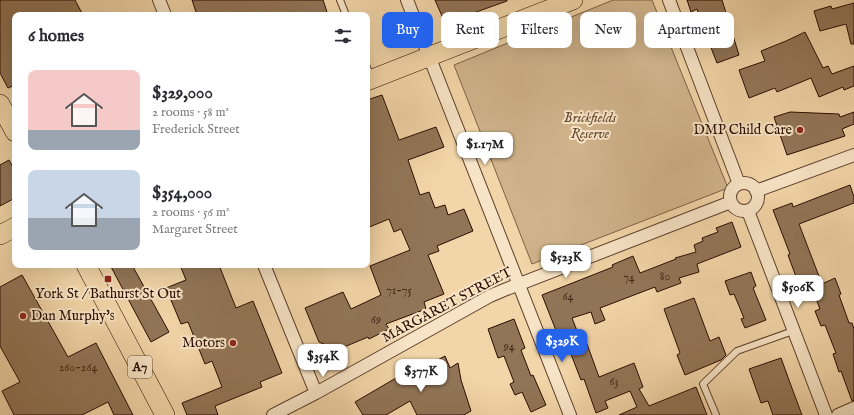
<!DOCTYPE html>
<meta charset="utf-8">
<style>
:root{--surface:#fff;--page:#f2f2f3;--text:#2b2b33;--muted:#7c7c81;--accent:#2563eb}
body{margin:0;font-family:"IM FELL English",serif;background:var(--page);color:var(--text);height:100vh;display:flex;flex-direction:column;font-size:15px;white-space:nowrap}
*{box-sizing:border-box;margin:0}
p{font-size:13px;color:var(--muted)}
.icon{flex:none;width:22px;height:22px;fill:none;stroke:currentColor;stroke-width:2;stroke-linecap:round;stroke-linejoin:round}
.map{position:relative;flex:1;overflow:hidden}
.drawer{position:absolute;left:12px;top:12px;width:358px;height:256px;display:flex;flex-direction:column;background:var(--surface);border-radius:8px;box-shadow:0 4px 16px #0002}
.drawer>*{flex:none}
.banner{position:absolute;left:382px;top:12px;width:380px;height:36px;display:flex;gap:8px}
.price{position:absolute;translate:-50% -34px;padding:0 9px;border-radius:8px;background:#fff;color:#222;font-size:13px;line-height:26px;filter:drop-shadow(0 1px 2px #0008)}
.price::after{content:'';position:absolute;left:50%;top:24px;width:12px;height:9px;margin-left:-6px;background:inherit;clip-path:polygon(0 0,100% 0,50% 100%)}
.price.current{background:var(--accent);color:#fff}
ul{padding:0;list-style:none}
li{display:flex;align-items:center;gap:12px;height:100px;padding:0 16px}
li span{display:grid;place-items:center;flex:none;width:112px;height:80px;border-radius:8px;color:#555}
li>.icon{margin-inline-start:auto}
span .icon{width:48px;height:48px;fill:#fffc;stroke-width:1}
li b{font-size:17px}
h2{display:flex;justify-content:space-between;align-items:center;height:48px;padding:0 16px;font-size:17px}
.tag{padding:0 14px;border-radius:8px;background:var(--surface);box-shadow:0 4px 16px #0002;font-size:14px;line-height:36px}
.tag.current{background:var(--accent);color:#fff}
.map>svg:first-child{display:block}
</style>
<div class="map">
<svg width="854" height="415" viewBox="0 0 854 415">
<rect width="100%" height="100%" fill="#f2d5a8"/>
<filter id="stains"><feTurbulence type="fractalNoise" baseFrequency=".005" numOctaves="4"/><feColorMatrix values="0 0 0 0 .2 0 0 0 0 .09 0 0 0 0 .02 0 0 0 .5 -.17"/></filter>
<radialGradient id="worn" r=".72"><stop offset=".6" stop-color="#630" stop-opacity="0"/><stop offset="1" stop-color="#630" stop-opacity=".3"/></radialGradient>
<path fill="#d0b38b" stroke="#7d6046" d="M613,0H652L728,188L532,264L454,65Z"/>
<path fill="#927557" stroke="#2a0d00" d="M0,0H75L83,15H15V85L8,88L0,73Z
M192,0H323L328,15H197Z
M435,0H507V1L476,12L477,16L451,26L445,23Z
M687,0H722L739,55L717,63L708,40H707L697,9L691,12Z
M854,3V44H851L846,24L820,31L814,11L831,6L832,9Z
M805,32L823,68L828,66L832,74L854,66V86L844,90L843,87L819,97L811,78L777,92L775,88L749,98L739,70L765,61L761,51L786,41Z
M382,95L399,140L436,127L444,147L408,160L420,195L429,192L435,208L445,205L448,215L464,209L473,231L437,246L439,251L428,255L444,294L424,302L426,309L386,324L389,329L369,339L368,337L337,350L319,342L305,308L343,292L351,309L381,295L370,266L410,250L401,229L394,232L389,219L367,228V100Z
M790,112L839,114L840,117L854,112V124L842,129L845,136L787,155L774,117Z
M9,160L15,171V198L0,206V165Z
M850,185L854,197V203L799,224L822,284L835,278L841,294L839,295L849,323H852L854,329V401H852L841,371L839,372L833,354L836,353L825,325L821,326L815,311L820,309L808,278L798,282L788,255L790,254L773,210L792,203L793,207Z
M732,222L741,247L697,264L699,272L679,278L681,283L657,292L655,287L600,308L605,320L595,324L591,312L572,318L583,346L587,344L599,377L634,363L643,387L639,389L649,406L696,387L707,415H619L637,407L630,391L605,401L608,408L596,413L584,379L581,380L564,336L559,338L542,295L613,267L612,265L633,256L640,273L676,259L675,258L696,252L694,245L703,241L702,238L718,232L716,228Z
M110,265H132L169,332L151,342Z
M180,265H219L236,308L253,301L282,373L260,382L262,387L215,406L218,415H187L182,403L222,387L212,361L205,364L188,322L181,324L166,288L186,280Z
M751,272L756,286L753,288L766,320L745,328L741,319L744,318L734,294L730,295L725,281Z
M22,275L68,357L96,343L133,415H114L108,402L82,415H14L2,391L20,382L0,346V287Z
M694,298L710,341L719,337L726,355L721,360L685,375L677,355L680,353L664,309Z
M514,319L525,348L521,350L531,376L533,375L546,405L531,412L522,392L515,395L510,384L514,382L504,356L498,358L488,329Z
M445,356L450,368L458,363L461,380L471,411L464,415H417L410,401L386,415H363L355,402L396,378L398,381Z
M781,358L793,391L802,415H773L768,401L761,403L749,369Z"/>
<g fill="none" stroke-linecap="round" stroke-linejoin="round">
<defs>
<path id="service" d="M340,0L346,15
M367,67L371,78
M716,415L703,384L737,351L793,331"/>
<path id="minor" d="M159,0L165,15
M407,0L570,415
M669,0L739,184
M730 197a14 14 0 1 1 28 0a14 14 0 1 1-28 0Z
M756,191L854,155
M748,211L826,415
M264,265L316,393
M273,415L316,393L490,296L504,290L731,202
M838,415L854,408"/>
<path id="trunk" d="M367,81L573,0
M0,104L15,132
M0,235L15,227
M86,265L165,415"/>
</defs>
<use href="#service" stroke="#5c3f2a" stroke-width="8"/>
<use href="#minor" stroke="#5c3f2a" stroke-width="14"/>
<use href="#trunk" stroke="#2a0d00" stroke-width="20"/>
<use href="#service" stroke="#f7e4c6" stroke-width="6"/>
<use href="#minor" stroke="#f7e4c6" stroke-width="12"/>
<use href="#trunk" stroke="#f2d5a8" stroke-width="19"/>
</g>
<g fill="#8f2418" stroke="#f7e4c6" stroke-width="1.5">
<circle cx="800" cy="130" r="4"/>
<rect x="104" y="275" width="8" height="8" rx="2"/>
<circle cx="23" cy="316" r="4"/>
<circle cx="233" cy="343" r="4"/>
</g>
<g text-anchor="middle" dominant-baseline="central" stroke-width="4" stroke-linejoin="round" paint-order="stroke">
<g font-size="12" fill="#442716">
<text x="665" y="276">80</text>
<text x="629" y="277">74</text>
<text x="399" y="290">71-75</text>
<text x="568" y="296">64</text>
<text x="376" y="319">69</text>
<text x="509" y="346">94</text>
<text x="78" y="367">260-264</text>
<text x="614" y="381">63</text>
</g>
<rect fill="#f7e4c6" stroke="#684e3b" stroke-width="1" x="128" y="356" width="24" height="22" rx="3"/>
<g font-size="13" font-weight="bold" fill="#2a0d00">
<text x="140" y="367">A7</text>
</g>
<g font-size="14" font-style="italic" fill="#644731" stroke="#f7e4c6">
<text x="590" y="118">Brickfields<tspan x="590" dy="16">Reserve</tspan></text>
</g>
<g font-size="14" fill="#2a0d00" stroke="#f7e4c6" text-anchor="end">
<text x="792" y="130">DMP Child Care</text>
<text x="108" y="294" text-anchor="middle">York St / Bathurst St Out</text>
<text x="31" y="316" text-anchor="start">Dan Murphy's</text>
<text x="225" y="343">Motors</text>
</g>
<g font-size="14" fill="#2a0d00" stroke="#f7e4c6">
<text transform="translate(447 305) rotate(-28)">MARGARET STREET</text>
</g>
</g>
<rect width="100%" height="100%" filter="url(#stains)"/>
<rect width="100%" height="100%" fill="url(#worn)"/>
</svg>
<b class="price" style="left:485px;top:166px">$1.17M</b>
<b class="price" style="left:566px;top:279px">$523K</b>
<b class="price" style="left:798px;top:309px">$506K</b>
<b class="price current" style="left:562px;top:363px">$329K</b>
<b class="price" style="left:323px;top:378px">$354K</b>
<b class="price" style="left:421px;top:393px">$377K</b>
<div class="banner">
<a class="tag current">Buy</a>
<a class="tag">Rent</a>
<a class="tag">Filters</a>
<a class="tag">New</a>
<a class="tag">Apartment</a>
</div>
<section class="drawer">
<h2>6 homes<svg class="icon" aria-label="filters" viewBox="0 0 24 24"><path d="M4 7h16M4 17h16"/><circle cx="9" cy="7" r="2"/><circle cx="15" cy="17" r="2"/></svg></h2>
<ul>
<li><span style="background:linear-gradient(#f6c9c9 75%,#9aa5b1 0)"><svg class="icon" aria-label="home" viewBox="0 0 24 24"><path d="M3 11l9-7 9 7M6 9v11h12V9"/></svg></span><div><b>$329,000</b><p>2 rooms · 58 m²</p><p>Frederick Street</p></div></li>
<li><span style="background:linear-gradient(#c9d6e8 60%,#9aa5b1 0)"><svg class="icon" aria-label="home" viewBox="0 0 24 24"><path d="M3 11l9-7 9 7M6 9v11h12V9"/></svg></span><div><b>$354,000</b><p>2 rooms · 56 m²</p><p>Margaret Street</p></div></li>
</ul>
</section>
</div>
